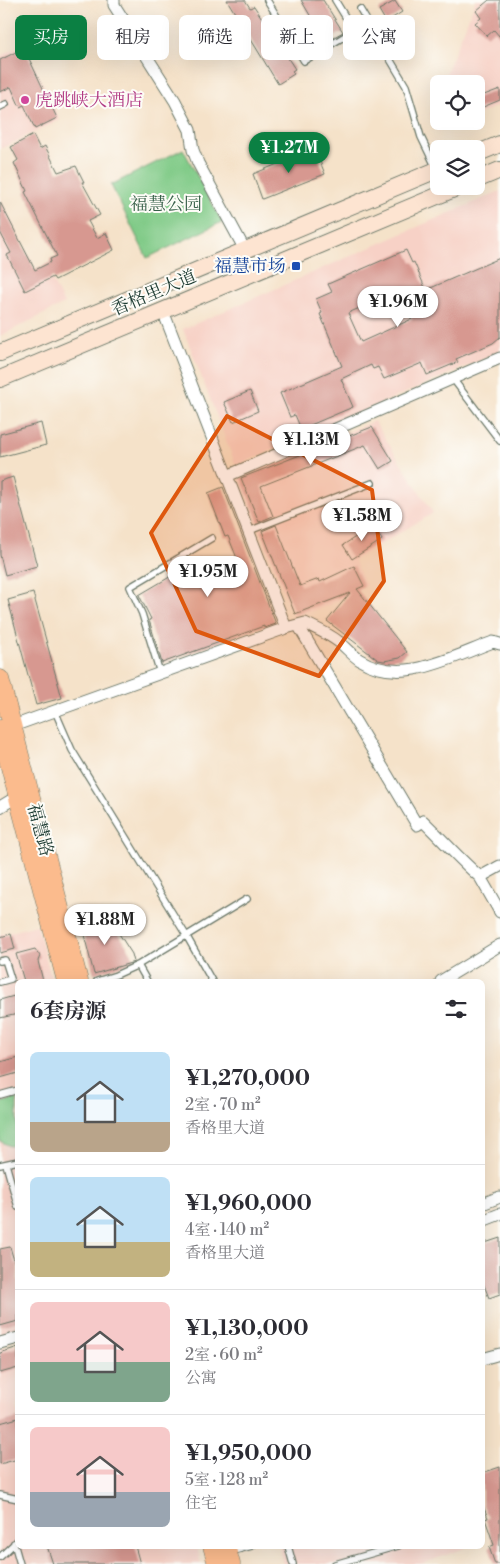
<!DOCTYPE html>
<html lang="zh">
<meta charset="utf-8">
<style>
:root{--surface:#fff;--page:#f2f2f3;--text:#2b2b33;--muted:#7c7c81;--line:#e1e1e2;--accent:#0b8043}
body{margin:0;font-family:"Libre Bodoni","Noto Serif SC",serif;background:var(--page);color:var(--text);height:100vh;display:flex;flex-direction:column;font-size:19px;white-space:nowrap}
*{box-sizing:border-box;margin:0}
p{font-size:16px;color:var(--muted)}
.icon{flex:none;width:28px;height:28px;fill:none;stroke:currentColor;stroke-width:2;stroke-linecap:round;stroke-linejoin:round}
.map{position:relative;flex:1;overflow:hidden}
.sheet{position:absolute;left:15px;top:979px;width:470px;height:570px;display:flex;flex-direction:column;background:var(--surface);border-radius:8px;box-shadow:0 5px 20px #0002}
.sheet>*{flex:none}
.hud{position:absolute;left:15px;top:15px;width:470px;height:45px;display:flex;gap:10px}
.tools{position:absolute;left:430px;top:75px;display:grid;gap:10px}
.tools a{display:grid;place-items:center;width:55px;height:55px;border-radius:8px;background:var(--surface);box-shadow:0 5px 20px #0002;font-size:25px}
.price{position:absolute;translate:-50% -42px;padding:0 11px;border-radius:18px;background:#fff;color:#222;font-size:16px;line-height:32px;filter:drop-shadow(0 1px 2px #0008)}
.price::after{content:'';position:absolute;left:50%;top:30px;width:15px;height:11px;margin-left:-8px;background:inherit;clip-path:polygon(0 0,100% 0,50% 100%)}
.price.on{background:var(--accent);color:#fff}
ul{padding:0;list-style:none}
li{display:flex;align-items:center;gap:15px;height:125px;padding:0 15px}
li+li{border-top:1px solid var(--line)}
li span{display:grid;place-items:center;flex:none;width:140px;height:100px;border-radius:8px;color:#555}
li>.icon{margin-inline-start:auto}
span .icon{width:60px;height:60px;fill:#fffc;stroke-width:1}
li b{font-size:21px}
h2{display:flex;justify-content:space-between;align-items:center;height:60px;padding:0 15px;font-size:21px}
.tag{padding:0 18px;border-radius:8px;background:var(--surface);box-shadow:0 5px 20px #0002;font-size:18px;line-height:45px}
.tag.on{background:var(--accent);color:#fff}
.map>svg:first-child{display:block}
</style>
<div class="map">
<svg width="500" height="1564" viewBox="0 0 500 1564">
<rect width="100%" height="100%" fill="#fdfcf7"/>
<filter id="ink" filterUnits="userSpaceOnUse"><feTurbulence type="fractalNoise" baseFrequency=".02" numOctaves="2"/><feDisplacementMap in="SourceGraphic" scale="10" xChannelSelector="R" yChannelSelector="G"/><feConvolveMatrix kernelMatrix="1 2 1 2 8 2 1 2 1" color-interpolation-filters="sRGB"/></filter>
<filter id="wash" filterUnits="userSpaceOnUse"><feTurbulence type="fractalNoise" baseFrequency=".0096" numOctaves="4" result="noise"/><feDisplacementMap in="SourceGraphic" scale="20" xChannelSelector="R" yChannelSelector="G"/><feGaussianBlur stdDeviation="1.12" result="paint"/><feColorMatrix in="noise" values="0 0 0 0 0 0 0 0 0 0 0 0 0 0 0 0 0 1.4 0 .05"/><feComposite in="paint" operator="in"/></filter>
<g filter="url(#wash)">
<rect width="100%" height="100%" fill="#f5e2c9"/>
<path fill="#f7d1c6" d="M476,0H500V105L476,115V84H442Z
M24,44L60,120L0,149V56Z
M439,93V121H461L438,131L430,115Z
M500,191V352L236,466L183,329Z
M0,198L41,281L50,276L64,304L0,336Z
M374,421L433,513L354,560L366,586L327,606L293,617L239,478Z
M37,925L52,981H18L17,1331L0,1336V935Z
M17,1344L18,1546H197L201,1564H0V1349Z
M279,1546H470L422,1564H283Z"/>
<path fill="#80ca87" stroke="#50845e" d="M183,149L222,222L147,258L111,185Z
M17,1098V1144L10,1146L0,1141V1103Z"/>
<g id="blocks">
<path fill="#d79890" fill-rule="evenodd" d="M227,0H245L250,8L254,6L295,69L292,71L294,74L278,84Z
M301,0H323L343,32L327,41L323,35L320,37L308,19L311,17Z
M489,0H500V37L494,30L487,36L475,23L481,18L476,11Z
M395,1L402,12L386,22L379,10Z
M24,48L57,118L35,129L24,105L20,107L11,87L0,92V60Z
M500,89V100L476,110V98Z
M33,135L40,149L45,146L58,172L76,166L84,182H82L100,215L88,221L97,238L106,233L114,250L55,280L53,277L25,291L7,255L11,253L0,232V202L35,270L51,262L50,259L57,256L25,192L27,191L14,163L18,160L11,147Z
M315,149L325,174L262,199L253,174Z
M406,250L412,263L414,262L426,290L500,258V337L493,343L456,359L458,362L427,375L422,363L384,379L378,367L373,369L371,365L341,379L353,407L301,429L295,415L290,417L280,393L342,366L320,314L322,313L316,299L332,292L328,284ZM400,291L412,319L361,342L348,313Z
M250,391L258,411L233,422L224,402Z
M41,423L46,445L0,457V434Z
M372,427L393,461L380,469L365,445L261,486L273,516L259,522L241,478Z
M13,477L37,566L5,575L0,555V481Z
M223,487L276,624L264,628V626L162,663L149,620L151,619L139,595L202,558L214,577L241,568L228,536L225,537L208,493Z
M276,525L300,586L319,579L320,582L354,566L364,586L357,589L407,652L400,658L384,661L378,660L327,621L350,593L295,614L262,531Z
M373,526L382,540L352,559L343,545Z
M33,593L62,698L36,705L8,600Z
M100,914L105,932L116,929L132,954L134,962L94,974L80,919Z
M11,934L15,949L0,953V937Z
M35,949L40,956L38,961L43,981H24L16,954Z
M14,996L18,1014L0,1018V1000Z
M18,1057V1073L0,1078V1062Z
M500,1238V1294L489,1298L482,1280V1244Z
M10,1247L15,1264L18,1263V1321L0,1326V1249Z
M18,1347V1368L0,1373V1353Z
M18,1418V1459L0,1464V1423Z
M500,1467V1564H495L489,1547L494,1545L485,1519L488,1518L482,1503V1473Z
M47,1546H135L140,1564H53Z"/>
</g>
</g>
<g filter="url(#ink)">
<use href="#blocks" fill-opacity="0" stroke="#6a7768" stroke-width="1"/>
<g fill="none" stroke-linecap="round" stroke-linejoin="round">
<defs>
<path id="lane" d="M267,0L304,61L368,22
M335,0L354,31
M360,9L406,86L421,137L436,168
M0,107L6,104
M453,379L500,441
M249,531L372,483
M160,673L142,614L130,587L212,538
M55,711L72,750L186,935L212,981
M0,961L5,960L11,979L0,982
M138,965L247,899
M97,981L116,975L138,965L147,981
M0,1095L18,1090
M6,1164L18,1207
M0,1165L18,1161
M0,1495L18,1499
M14,1543L20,1564
M288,1546L293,1564
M230,1552L252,1546
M0,1557L18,1540
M335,1564L398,1546"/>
<path id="street" d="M114,0V5L175,101L190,130L193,150L198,163L245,250
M163,311L286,628
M227,476L500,358
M298,625L417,825L423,821C443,840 460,860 480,877
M13,726L286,628L305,623C317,629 329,634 339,642C346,647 352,655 360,660C402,686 452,657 493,642L500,644
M0,807L18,796
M500,866L480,877L500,912
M441,981L500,945
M482,1204L500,1197
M482,1221L500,1214
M0,1343L18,1338
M482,1359L500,1354"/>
<path id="secondary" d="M476,154L500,144
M476,180L500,170
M0,353L439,169
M0,379L461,186"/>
<path id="primary" d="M0,679L79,981
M0,729L66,981
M212,1546L217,1564
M226,1546L231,1564"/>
</defs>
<use href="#lane" stroke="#6a7768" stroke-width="8"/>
<use href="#street" stroke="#6a7768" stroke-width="13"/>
<use href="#secondary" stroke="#6a7768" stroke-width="18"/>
<use href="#primary" stroke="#6a7768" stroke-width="19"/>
<use href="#lane" stroke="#fff" stroke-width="5.5"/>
<use href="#street" stroke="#fff" stroke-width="11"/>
<use href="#secondary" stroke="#fde4d1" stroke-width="16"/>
<use href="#primary" stroke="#fbbb8d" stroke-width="18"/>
</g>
</g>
<path fill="#de580e" fill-opacity="0.2" stroke="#de580e" stroke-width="4" stroke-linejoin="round" d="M227,416L372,490L384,581L319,676L196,631L151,533Z"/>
<circle fill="#d1479c" stroke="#fdfcf7" stroke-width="2" cx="25" cy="100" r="5"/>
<rect fill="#1a4fb4" stroke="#fdfcf7" stroke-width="2" x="291" y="261" width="10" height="10" rx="2.5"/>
<g text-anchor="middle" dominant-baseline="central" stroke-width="4" stroke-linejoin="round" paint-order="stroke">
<g font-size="18" fill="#b23c85" stroke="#fdfcf7" text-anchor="start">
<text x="35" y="100">虎跳峡大酒店</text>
</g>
<g font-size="18" fill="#376049" stroke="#fdfcf7">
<text x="166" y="204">福慧公园</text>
</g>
<g font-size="18" fill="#164399" stroke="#fdfcf7" text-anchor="end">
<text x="286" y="266">福慧市场</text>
</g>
<g font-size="18" fill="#1f3d34" stroke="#fdfcf7">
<text transform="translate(154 293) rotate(-23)">香格里大道</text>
<text transform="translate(40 830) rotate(75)">福慧路</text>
</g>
</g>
</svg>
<div class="tools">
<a><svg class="icon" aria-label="locate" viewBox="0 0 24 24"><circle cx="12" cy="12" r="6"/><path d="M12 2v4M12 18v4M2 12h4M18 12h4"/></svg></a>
<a><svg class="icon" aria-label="layers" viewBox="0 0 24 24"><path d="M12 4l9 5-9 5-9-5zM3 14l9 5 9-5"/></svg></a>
</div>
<b class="price on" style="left:289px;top:174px">¥1.27M</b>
<b class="price" style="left:398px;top:328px">¥1.96M</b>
<b class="price" style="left:311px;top:466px">¥1.13M</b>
<b class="price" style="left:362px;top:542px">¥1.58M</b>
<b class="price" style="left:208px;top:598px">¥1.95M</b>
<b class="price" style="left:105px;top:946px">¥1.88M</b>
<div class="hud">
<a class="tag on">买房</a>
<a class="tag">租房</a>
<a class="tag">筛选</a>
<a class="tag">新上</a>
<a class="tag">公寓</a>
</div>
<section class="sheet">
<h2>6套房源<svg class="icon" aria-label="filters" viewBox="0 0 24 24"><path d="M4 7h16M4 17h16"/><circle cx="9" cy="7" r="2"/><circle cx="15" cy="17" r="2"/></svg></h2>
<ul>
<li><span style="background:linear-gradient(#bfe0f5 70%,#b9a48a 0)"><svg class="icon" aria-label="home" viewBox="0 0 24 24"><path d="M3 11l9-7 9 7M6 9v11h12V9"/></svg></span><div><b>¥1,270,000</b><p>2室 · 70 m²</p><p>香格里大道</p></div></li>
<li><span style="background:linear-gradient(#bfe0f5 65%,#c2b280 0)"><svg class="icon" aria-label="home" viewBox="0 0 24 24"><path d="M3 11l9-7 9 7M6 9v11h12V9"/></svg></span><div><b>¥1,960,000</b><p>4室 · 140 m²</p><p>香格里大道</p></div></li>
<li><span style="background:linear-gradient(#f6c9c9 60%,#7fa58c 0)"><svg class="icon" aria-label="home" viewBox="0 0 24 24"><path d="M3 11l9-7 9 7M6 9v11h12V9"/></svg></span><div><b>¥1,130,000</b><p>2室 · 60 m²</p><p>公寓</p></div></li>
<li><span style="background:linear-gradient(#f6c9c9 65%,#9aa5b1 0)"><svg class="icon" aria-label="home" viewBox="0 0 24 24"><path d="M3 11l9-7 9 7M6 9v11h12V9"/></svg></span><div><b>¥1,950,000</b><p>5室 · 128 m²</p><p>住宅</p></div></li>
</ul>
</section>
</div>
